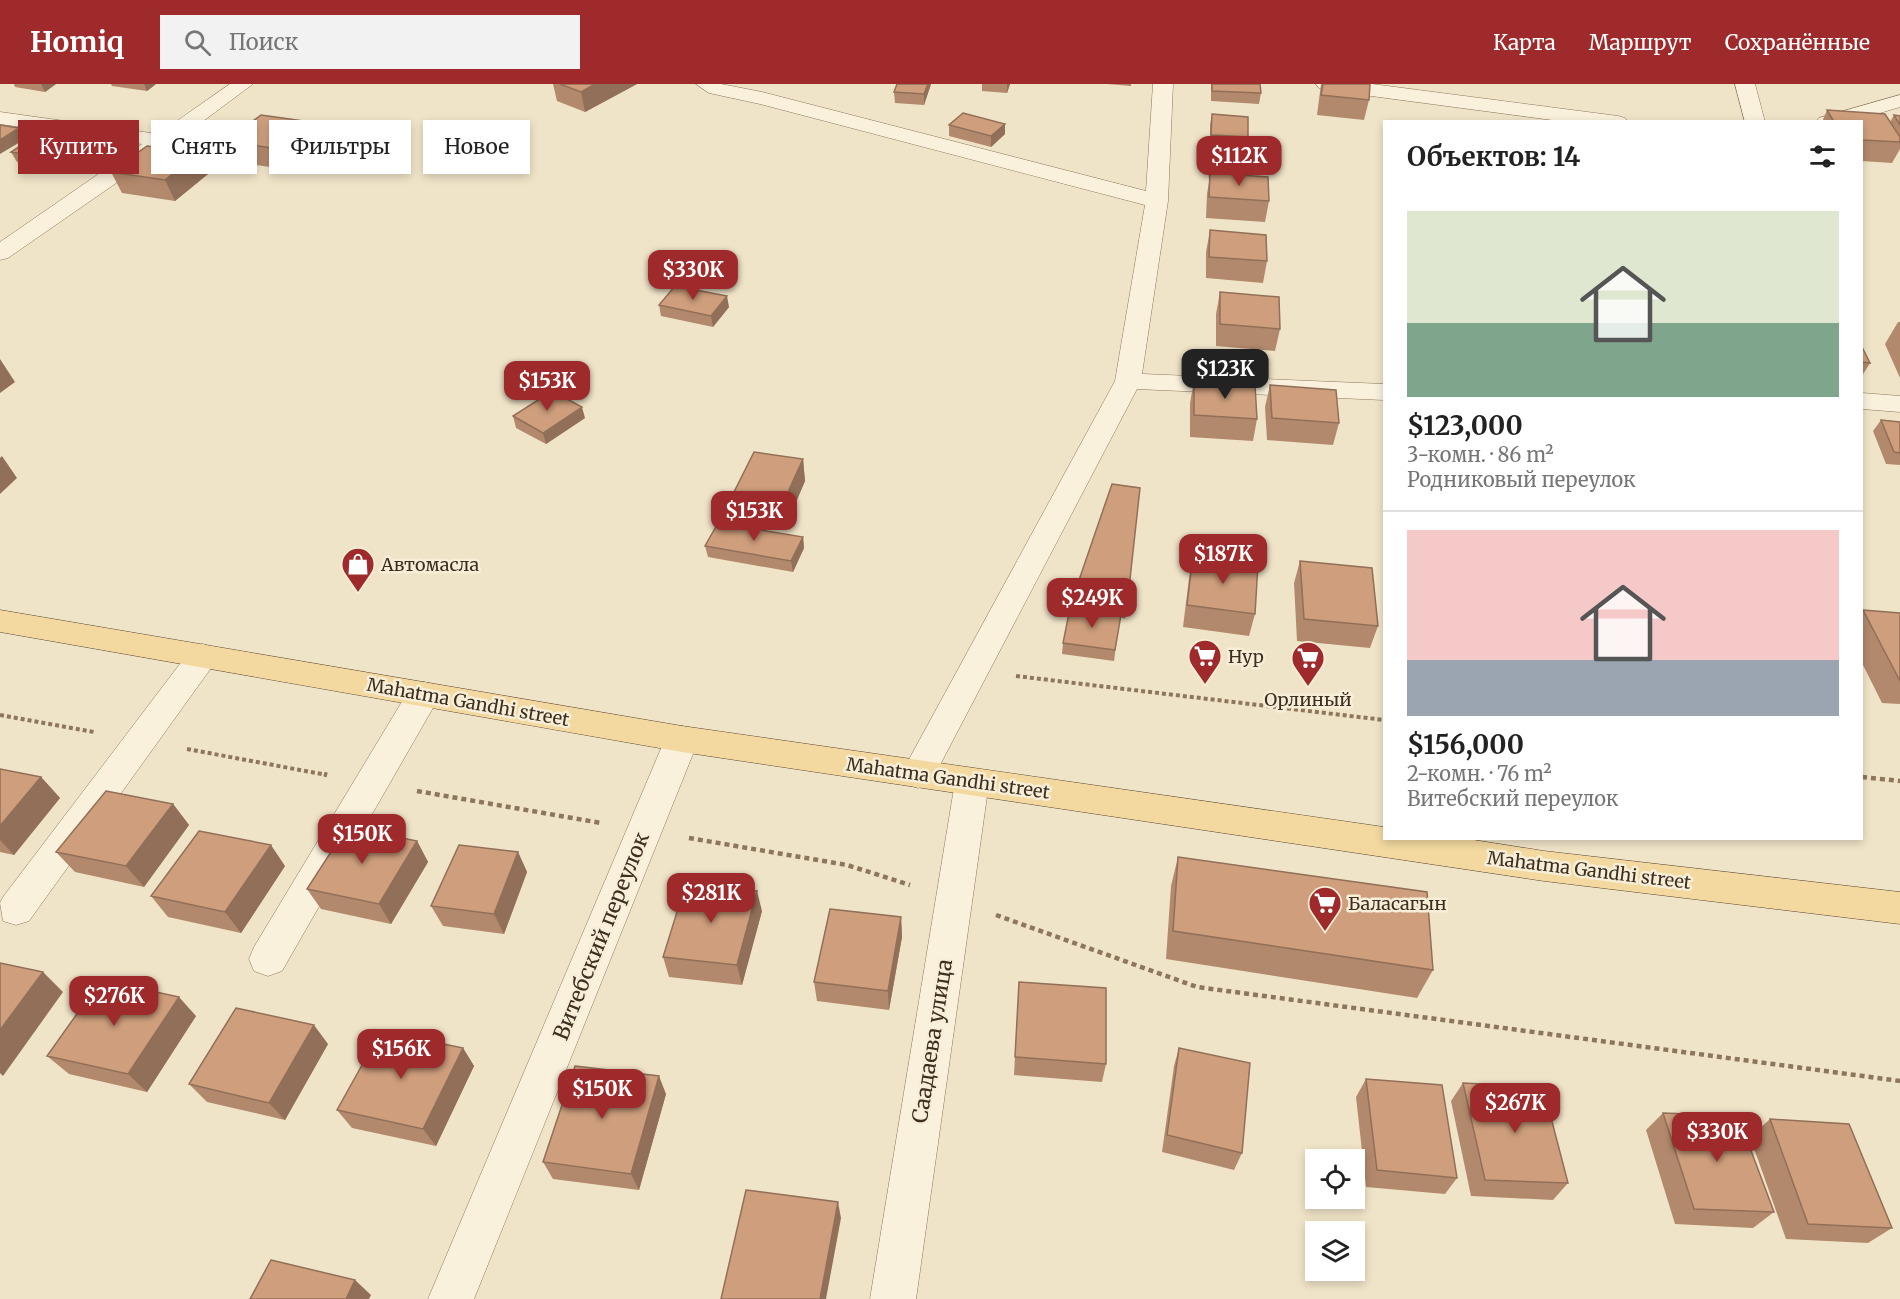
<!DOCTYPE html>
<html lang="ru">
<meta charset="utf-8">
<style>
:root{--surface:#fff;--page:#f2f2f2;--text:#222;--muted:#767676;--line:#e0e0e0;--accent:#9e2a2b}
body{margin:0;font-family:Merriweather,serif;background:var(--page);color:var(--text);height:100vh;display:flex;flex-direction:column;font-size:22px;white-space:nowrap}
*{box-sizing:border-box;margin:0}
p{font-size:20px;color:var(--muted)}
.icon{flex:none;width:33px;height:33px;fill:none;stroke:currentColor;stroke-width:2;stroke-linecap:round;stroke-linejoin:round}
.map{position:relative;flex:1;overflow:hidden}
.side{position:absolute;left:1383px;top:36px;width:480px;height:720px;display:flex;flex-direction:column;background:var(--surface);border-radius:0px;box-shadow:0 3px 9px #0003}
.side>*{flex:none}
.banner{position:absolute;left:18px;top:36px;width:570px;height:54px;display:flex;gap:12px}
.fabs{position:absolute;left:1305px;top:1065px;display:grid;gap:12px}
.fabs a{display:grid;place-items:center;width:60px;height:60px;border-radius:0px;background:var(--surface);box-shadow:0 3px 9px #0003;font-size:30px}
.price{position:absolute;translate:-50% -51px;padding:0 14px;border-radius:12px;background:var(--accent);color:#fff;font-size:20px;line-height:39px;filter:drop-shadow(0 2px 3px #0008)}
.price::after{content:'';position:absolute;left:50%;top:36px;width:18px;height:14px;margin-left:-9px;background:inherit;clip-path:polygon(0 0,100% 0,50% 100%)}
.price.active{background:#222;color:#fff}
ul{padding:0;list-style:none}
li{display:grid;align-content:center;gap:12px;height:318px;padding:0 24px}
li+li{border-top:2px solid var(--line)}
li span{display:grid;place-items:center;height:186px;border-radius:0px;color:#555}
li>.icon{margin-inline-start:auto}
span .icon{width:108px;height:108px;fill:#fffc;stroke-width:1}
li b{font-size:26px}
h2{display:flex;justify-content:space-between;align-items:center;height:72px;padding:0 24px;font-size:26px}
.chip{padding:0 21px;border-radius:0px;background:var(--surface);box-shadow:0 3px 9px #0003;font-size:21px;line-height:54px}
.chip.active{background:var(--accent);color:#fff}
header{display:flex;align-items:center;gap:36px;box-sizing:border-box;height:84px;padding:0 30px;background:var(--accent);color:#fff}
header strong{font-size:28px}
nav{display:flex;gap:33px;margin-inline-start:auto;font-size:21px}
.search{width:420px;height:54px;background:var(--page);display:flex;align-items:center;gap:15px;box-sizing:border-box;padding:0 21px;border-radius:0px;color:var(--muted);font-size:22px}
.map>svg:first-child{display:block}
</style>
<header>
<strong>Homiq</strong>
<div class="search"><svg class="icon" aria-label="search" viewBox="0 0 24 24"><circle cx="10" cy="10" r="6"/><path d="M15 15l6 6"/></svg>Поиск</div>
<nav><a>Карта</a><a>Маршрут</a><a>Сохранённые</a></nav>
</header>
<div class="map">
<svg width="1900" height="1215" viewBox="0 0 1900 1215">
<rect width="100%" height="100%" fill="#f0e4c8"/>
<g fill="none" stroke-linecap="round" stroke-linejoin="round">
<defs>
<path id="minor" d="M230,0H253L171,61L8,174L0,176V158L142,60L0,40V28L158,50Z
M696,0H721L762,8L1146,107L1153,0H1173L1168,117L1142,290L1384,300V316L1137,305L930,700L918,704L906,700L901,690L1115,297L1145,121L760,20L709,9Z
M1316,0H1372L1618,32L1625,34L1628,38H1567L1326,6L1319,4Z
M1735,0H1755L1765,38H1745Z
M1900,11V23L1850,38H1816L1819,34Z
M1862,309L1900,312V328L1862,325Z
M203,560L214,564L219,572L214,580L29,837L16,841L3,837L0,819L3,813L192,564Z
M424,598L436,601L441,610L282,887L268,892L254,887L249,875L254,863L412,601Z
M682,642L694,646L699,655L474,1215H428L665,655L670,646Z
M972,684L984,688L989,698L916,1215H870L955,698L960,688Z"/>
<path id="major" d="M0,526L682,642L1384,743V754H1461L1544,767L1900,808V840L1544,797L682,668L0,548Z"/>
</defs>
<use href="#minor" stroke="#8d765c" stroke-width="1"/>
<use href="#major" stroke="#5b4430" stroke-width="1"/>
<path stroke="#8d765c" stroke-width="4" stroke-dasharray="4 3" stroke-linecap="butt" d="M1016,592L1384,636
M0,631L94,648
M187,665L327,691"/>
<path stroke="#8d765c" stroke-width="4.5" stroke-dasharray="5 4" stroke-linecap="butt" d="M324,690L327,691
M1862,693L1900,697
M417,707L601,739
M689,754L847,781L910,801
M996,831L1197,903L1900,997"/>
<use href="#minor" fill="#faf1dc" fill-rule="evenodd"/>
<use href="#major" fill="#f3d9a0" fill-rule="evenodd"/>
</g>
<path fill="#b2896c" d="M14,0H56L45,8L15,3Z
M111,0H156L147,7L112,2Z
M553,0H637L585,28L557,17Z
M931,0L924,21L895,19L894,8Z
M982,0H1010L1007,9L982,7Z
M1107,0H1131V2Z
M1211,0H1260L1261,9L1259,20L1211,17Z
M1321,0H1370L1369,16L1364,36L1317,31Z
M1827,26L1890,38L1894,31L1900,32V65L1892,79L1862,77V38H1822Z
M1212,30L1248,53L1246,64L1210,61V41Z
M318,39L326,60L292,86L234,78L226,57Z
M1005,40V50L991,63L949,52V41Z
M87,58L48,84L17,78L11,68Z
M199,69L208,90L175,117L122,109L111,88Z
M1210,71L1247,91L1269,117L1265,138L1206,134L1207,110L1209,98L1208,82Z
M1210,146L1267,177L1263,199L1206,194V168Z
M1220,208L1280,245L1275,267L1216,262V230Z
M659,221L729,223L713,243L661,232Z
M1898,238H1900V294L1885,260Z
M1862,263L1870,279L1862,292Z
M1194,297L1257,335L1253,357L1190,353V319Z
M1270,301L1339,339L1333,361L1267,356L1265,323Z
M513,332L585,334L546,360L516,344Z
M1881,336L1900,338V381L1886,380L1873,347Z
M803,375L805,397L785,444L735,436L731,414Z
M803,453L804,464L793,488L708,473L705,462Z
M1193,472L1255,530L1249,552L1183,543L1189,494Z
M1300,477L1378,542L1370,564L1297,557L1294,499Z
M1078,499L1128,513L1125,535L1120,533L1114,577L1062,570L1063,559L1101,528L1076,521Z
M1863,526L1900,529V620L1882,619L1862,579V528Z
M0,685L41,693L60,714L14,771L0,768Z
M173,720L189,741L144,803L75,788L56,768Z
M417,757L428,778L391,840L321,825L307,805Z
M518,768L527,788L504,850L443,842L431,822Z
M1178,773L1433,886L1417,914L1166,875L1171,802Z
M285,782L241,849L168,833L151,812Z
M762,827L742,901L669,893L663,873Z
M901,833L902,853L889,926L817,917L814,898Z
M1019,898L1106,980L1102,998L1014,991Z
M196,932L147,1008L69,990L47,972Z
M328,960L285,1036L207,1018L189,1000Z
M463,964L474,982L436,1062L352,1044L337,1026Z
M1179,964L1242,1069L1234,1086L1162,1068L1174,982Z
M1366,995L1457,1094L1445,1110L1366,1103L1356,1013Z
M1463,999L1568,1099L1553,1116L1471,1112L1451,1017Z
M666,1010L639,1106L553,1095L543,1078Z
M1663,1029L1774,1128L1753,1144L1675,1140L1646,1046Z
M1770,1035L1892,1144L1868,1159L1786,1155L1750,1053Z"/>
<path fill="#916f58" d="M41,0H56L45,8Z
M144,0H156L147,7Z
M595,0H637L585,28L581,8Z
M928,0H931L924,21V10Z
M1007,0H1010L1007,9Z
M318,39L326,60L292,86L284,66Z
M1005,40V50L991,63V52Z
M19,44L25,55L0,70V56Z
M82,47L87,58L48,84L42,73Z
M199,69L208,90L175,117L165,96Z
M727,212L729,223L713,243L711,232Z
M0,275L15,298L0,309Z
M582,323L585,334L546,360L543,349Z
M2,372L17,394L0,410V374Z
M803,375L805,397L785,444L782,421Z
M803,453L804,464L793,488L791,477Z
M41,693L60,714L14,771L0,756V742Z
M173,720L189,741L144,803L126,782Z
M417,757L428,778L391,840L379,820Z
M271,761L285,782L241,849L225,828Z
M518,768L527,788L504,850L494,830Z
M757,807L762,827L742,901L737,881Z
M901,833L902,853L889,926L888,907Z
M43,888L63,908L3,992L0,989V946Z
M179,913L196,932L147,1008L128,990Z
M314,941L328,960L285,1036L269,1019Z
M463,964L474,982L436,1062L423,1045Z
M659,992L666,1010L639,1106L631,1090Z
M838,1118L841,1134L826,1215H820Z
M355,1196L371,1211L369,1215H346Z"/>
<path fill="#cf9f7d" stroke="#916f58" stroke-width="1.5" d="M560,0H595L581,8Z
M897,0H928L924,10L894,8Z
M1212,0H1260L1261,9L1212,7Z
M1323,0H1370L1369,16L1321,11Z
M1827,26L1885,30L1900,53V58L1862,56V38H1834Z
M963,29L1005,40L991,52L949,41Z
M1212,30L1248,33V53L1211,51Z
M261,31L318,39L284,66L226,57Z
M1894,31L1900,32V41Z
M0,41L19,44L0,56Z
M51,42L82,47L42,73L11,68Z
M147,62L199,69L165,96L111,88Z
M1210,71L1246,73L1247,91L1210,89Z
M1210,89L1268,93L1269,117L1209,113Z
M1210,146L1266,151L1267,177L1209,173Z
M675,202L727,212L711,232L659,221Z
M1220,208L1279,213L1280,245L1220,240Z
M1862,263L1870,279L1862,278Z
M1194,297L1255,301L1257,335L1194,331Z
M1270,301L1336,306L1339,339L1272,334Z
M552,307L582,323L543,349L513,332Z
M1881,336L1900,338V369L1894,368Z
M754,368L803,375L782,421L731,414Z
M1112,400L1140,404L1128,513L1078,499Z
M718,439L803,453L791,477L705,462Z
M1193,472L1258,480L1255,530L1187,521Z
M1300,477L1372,484L1378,542L1304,535Z
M1070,524L1121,531L1115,566L1063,559Z
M1863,526L1900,529V597Z
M0,685L41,693L0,742Z
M106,707L173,720L126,782L56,768Z
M347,743L417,757L379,820L307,805Z
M199,747L271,761L225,828L151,812Z
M459,761L518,768L494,830L431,822Z
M1178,773L1427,808L1433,886L1173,847Z
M686,799L757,807L737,881L663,873Z
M830,825L901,833L888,907L814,898Z
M0,879L43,888L0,946Z
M101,896L179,913L128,990L47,972Z
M1019,898L1106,904V980L1015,973Z
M236,924L314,941L269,1019L189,1000Z
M381,947L463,964L423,1045L337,1026Z
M1179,964L1250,979L1242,1069L1167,1051Z
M575,982L659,992L631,1090L543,1078Z
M1366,995L1442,1001L1457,1094L1377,1086Z
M1463,999L1543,1003L1568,1099L1485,1096Z
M1663,1029L1738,1032L1774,1128L1694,1125Z
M1770,1035L1849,1040L1892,1144L1808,1140Z
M746,1106L838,1118L820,1215H721Z
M271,1176L355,1196L346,1215H250Z"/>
<defs>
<symbol id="shop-pin" viewBox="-11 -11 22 30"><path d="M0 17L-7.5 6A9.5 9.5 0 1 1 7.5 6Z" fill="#9e2a2b" stroke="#f7eed8"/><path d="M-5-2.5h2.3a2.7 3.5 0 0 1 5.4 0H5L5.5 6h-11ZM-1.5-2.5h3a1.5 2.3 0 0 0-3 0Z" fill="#fff"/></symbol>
<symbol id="supermarket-pin" viewBox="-11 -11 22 30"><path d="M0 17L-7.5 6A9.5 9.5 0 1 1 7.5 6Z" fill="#9e2a2b" stroke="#f7eed8"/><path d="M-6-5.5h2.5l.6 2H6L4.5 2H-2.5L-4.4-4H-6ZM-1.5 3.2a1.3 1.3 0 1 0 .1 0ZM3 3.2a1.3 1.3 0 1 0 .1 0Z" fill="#fff"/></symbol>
</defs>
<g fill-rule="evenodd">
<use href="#shop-pin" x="339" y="461" width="38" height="52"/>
<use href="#supermarket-pin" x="1186" y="553" width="38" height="52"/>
<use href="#supermarket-pin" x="1289" y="555" width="38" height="52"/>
<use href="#supermarket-pin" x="1306" y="800" width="38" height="52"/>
</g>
<g text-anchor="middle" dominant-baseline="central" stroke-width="5" stroke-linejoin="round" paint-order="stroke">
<g font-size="18" fill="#3d2e20" stroke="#f7eed8" text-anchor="start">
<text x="381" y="480">Автомасла</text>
<text x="1228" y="572">Нур</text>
<text x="1308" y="615" text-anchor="middle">Орлиный</text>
<text x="1348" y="819">Баласагын</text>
</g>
<g font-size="18" fill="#3d2e20" stroke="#f7eed8">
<text transform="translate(468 618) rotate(10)">Mahatma Gandhi street</text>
<text transform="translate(948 694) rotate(8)">Mahatma Gandhi street</text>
<text transform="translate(1589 786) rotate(7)">Mahatma Gandhi street</text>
</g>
<g font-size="21" fill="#3d2e20" stroke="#f7eed8">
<text transform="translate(601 852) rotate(-68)">Витебский переулок</text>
<text transform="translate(932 957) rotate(-81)">Саадаева улица</text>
</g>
</g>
</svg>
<div class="fabs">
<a><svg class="icon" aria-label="locate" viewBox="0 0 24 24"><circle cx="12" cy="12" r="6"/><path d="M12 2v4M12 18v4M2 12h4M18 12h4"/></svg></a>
<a><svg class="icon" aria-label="layers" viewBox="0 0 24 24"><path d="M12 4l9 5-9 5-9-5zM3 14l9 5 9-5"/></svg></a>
</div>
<b class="price" style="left:1239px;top:103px">$112K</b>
<b class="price" style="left:693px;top:217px">$330K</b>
<b class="price active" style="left:1225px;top:316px">$123K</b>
<b class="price" style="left:547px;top:328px">$153K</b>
<b class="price" style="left:754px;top:458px">$153K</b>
<b class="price" style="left:1223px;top:501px">$187K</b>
<b class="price" style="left:1092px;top:545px">$249K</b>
<b class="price" style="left:362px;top:781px">$150K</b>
<b class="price" style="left:711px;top:840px">$281K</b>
<b class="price" style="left:114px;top:943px">$276K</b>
<b class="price" style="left:401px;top:996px">$156K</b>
<b class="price" style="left:602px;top:1036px">$150K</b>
<b class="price" style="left:1515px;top:1050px">$267K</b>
<b class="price" style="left:1717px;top:1079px">$330K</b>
<div class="banner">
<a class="chip active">Купить</a>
<a class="chip">Снять</a>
<a class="chip">Фильтры</a>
<a class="chip">Новое</a>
</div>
<section class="side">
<h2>Объектов: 14<svg class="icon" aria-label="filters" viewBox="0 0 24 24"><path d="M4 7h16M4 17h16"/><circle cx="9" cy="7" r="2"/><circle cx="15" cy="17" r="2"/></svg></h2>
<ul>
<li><span style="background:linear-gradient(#dfe7d0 60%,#7fa58c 0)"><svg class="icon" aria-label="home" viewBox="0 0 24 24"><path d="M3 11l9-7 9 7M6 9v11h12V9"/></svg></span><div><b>$123,000</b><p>3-комн. · 86 m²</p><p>Родниковый переулок</p></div></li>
<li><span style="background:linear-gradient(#f6c9c9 70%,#9aa5b1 0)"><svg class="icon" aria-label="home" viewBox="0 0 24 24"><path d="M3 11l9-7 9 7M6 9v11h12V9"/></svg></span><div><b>$156,000</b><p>2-комн. · 76 m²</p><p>Витебский переулок</p></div></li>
</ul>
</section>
</div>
